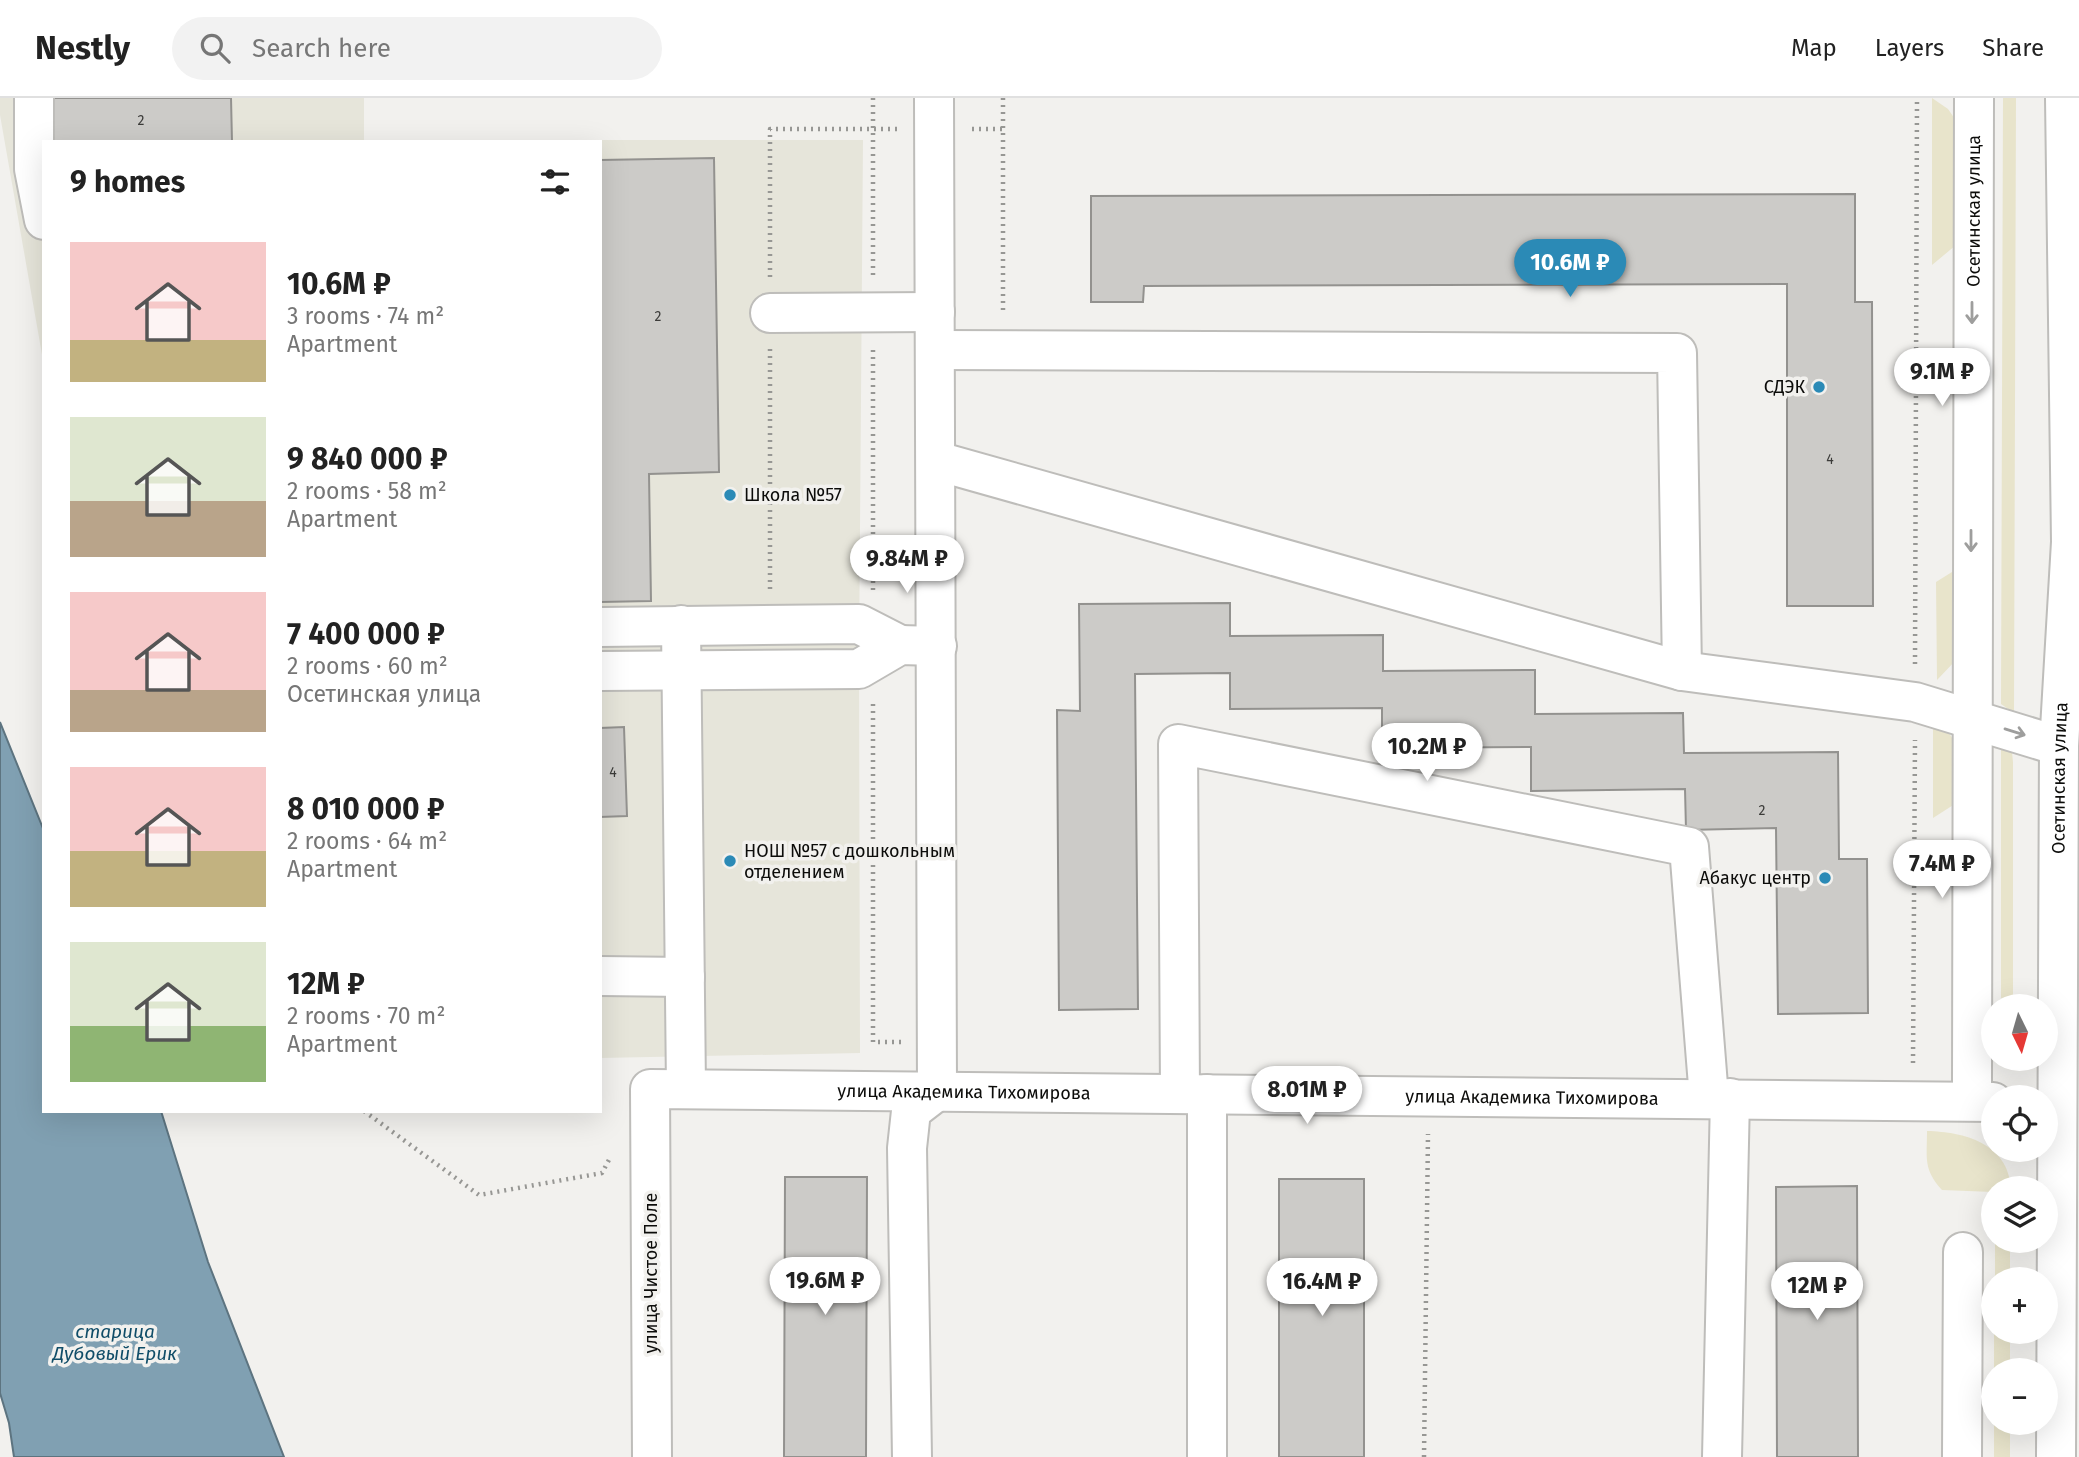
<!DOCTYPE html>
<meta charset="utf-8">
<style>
:root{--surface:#fff;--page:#f2f2f2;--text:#222;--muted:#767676;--line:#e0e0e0;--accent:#2b8ab6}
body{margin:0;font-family:"Fira Sans",sans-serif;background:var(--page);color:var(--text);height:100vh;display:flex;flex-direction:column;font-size:26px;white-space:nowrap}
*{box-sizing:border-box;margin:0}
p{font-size:23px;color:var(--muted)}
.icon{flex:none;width:38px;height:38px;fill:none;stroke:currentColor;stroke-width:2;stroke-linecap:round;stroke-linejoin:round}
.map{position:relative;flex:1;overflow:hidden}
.side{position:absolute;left:42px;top:42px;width:560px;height:973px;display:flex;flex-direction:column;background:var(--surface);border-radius:0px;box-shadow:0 7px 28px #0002}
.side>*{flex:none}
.needle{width:46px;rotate:175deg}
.fabs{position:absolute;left:1981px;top:896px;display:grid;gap:14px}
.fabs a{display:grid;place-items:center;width:77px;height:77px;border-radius:50%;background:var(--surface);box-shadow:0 7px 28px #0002;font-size:35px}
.price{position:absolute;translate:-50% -60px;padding:0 16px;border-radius:24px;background:#fff;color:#222;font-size:23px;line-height:46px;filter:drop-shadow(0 2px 4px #0008)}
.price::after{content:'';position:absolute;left:50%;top:42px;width:21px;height:16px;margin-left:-10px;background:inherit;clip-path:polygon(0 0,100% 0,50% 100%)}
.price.selected{background:var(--accent);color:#fff}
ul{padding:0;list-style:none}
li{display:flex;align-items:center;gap:21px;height:175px;padding:0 28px}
li span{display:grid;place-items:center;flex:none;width:196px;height:140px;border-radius:0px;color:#555}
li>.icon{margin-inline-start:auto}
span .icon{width:84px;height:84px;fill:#fffc;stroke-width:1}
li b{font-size:30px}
h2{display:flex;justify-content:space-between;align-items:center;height:84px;padding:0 28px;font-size:30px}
header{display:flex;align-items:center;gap:42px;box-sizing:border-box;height:98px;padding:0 35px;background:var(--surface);border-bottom:2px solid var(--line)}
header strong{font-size:33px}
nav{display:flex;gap:38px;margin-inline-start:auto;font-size:24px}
.search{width:490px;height:63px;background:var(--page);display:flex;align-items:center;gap:18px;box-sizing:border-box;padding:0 24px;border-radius:38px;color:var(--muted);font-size:26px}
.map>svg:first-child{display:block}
</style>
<header>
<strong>Nestly</strong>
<div class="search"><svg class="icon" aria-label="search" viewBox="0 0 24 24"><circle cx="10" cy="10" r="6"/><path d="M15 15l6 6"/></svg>Search here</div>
<nav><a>Map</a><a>Layers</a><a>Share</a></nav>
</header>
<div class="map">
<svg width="2079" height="1359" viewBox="0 0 2079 1359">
<rect width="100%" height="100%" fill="#f2f1ee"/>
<path fill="#e6e5da" d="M0,0H364V42H863L859,559L860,955L600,960V44H44V268L0,17Z"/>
<path fill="#e8e4cb" d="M1932,0L1948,11L1957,24L1956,147L1932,167Z
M2003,0H2016L2014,615L2001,606Z
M1960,469L1956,562L1937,582L1936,484Z
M1933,623C1966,638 1957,673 1958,704L1933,720Z
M2001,647L2012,654L2013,664V899L2001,900Z
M1927,1033C1964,1034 2008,1045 2011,1090H1993V1094L1942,1092C1923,1071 1927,1060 1927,1033Z
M1995,1143H2010V1181H1995Z
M1994,1234H2010V1272H1994Z
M1994,1325H2010V1359H1994Z"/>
<path fill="#80a0b2" stroke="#5d7480" stroke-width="2" d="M0,624L44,733V1013H161L208,1164L284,1359H14L9,1325L0,1295Z"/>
<path fill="#cccbc8" stroke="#93928f" stroke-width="2" d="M50,0H231L232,44H51Z
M714,60L719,374L649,376L651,503L600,504V62Z
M1855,96V204H1872L1873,508H1787V186L1144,188L1143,204H1091V98Z
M1230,505V538L1383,537V573L1535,572V616L1683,615L1684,655L1838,654L1839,761H1867L1868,915L1778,916L1776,730L1686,732L1685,691L1531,693V649L1382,650V610L1230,611V575L1135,576L1138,911L1059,912L1057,612L1080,613L1079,506Z
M624,629L627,718L600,719V630Z
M785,1079H867L866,1359H784Z
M1279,1081H1364V1359H1279Z
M1857,1088L1858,1359H1777L1776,1089Z"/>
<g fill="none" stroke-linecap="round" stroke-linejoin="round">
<defs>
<g id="minor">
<path d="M34,0V71L44,122"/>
<path d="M770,215L935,214"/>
<path d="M936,252L1677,255L1682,573"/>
<path d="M937,363L1682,573L1915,604L2059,648"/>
<path d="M681,527L686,991"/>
<path d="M600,529L859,526L900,547"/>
<path d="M600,573L859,571L900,547L937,548"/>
<path d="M600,878L685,879"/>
<path id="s1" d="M1972,985L1974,0"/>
<path d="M1180,996L1178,646L1689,749L1709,1000"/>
<path d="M1207,996V1359"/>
<path id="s2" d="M652,1359L650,991L1993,1004"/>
<path d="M912,1359L907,1050L911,1013L937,993L934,0"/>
<path d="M1722,1359L1730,1000"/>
<path d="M1962,1359L1963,1154"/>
<path id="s3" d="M2056,1359L2059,648L2071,444L2065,0"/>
</g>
</defs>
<use href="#minor" stroke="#bebdba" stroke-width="42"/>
<path stroke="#979794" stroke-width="4.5" stroke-dasharray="2 5" stroke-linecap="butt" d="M1003,0V217
M972,31H1003
M873,177V0
M770,179V31H897
M770,251V491
M873,252V492
M1915,566L1917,0
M873,606V944H901
M1913,965L1915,642
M364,1013L479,1097L602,1075L611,1058
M1424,1359L1428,1036"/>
<use href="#minor" stroke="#fff" stroke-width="38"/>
</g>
<defs><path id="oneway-shaft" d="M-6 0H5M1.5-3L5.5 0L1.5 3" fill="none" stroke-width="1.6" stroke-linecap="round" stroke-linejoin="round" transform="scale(1.75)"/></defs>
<g stroke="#9e9e9d">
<use href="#oneway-shaft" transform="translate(1972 215) rotate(90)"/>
<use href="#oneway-shaft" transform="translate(1971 443) rotate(90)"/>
<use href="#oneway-shaft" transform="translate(2015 634) rotate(17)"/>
</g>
<g fill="#2b8ab6" stroke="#f2f1ee" stroke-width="2.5">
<circle cx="1819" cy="289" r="7"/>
<circle cx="730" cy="397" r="7"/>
<circle cx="730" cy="763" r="7"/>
<circle cx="1825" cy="780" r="7"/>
</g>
<g text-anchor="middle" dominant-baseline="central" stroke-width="7" stroke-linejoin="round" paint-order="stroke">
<g font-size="14" fill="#3c3c3a">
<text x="141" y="22">2</text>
<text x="658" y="218">2</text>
<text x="1830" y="361">4</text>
<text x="613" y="674">4</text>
<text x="1762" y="712">2</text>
</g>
<g font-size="18" fill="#0c0c0a" stroke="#f2f1ee">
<text stroke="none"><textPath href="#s1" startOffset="872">Осетинская улица</textPath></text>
<text stroke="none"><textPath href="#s3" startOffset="679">Осетинская улица</textPath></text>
<text stroke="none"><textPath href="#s2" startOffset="682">улица Академика Тихомирова</textPath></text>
<text stroke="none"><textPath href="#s2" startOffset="1250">улица Академика Тихомирова</textPath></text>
<text transform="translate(651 1175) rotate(-90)">улица Чистое Поле</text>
</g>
<g font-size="18" fill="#0c0c0a" stroke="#f2f1ee" text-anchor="end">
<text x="1805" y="289">СДЭК</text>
<text x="744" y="397" text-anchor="start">Школа №57</text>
<text x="744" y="753" text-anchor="start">НОШ №57 с дошкольным<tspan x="744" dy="21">отделением</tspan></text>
<text x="1811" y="780">Абакус центр</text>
</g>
<g font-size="19" font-style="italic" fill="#104d68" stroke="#f2f1ee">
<text x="115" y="1233">старица<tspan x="115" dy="22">Дубовый Ерик</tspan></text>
</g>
</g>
</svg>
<div class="fabs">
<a><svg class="needle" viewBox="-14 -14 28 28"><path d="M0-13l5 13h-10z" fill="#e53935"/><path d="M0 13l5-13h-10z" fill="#767676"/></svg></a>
<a><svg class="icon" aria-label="locate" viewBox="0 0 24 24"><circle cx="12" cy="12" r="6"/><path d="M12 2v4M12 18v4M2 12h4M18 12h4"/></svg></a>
<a><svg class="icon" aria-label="layers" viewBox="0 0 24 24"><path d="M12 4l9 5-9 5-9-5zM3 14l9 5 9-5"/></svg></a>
<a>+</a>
<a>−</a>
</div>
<b class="price selected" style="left:1570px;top:201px">10.6M ₽</b>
<b class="price" style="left:1942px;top:310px">9.1M ₽</b>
<b class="price" style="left:907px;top:497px">9.84M ₽</b>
<b class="price" style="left:1427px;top:685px">10.2M ₽</b>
<b class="price" style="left:1942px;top:802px">7.4M ₽</b>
<b class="price" style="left:1307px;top:1028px">8.01M ₽</b>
<b class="price" style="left:825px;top:1219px">19.6M ₽</b>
<b class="price" style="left:1322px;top:1220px">16.4M ₽</b>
<b class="price" style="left:1817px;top:1224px">12M ₽</b>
<section class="side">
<h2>9 homes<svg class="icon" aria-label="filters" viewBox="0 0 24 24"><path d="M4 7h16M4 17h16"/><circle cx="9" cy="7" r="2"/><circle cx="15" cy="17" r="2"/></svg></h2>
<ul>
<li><span style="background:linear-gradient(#f6c9c9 70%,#c2b280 0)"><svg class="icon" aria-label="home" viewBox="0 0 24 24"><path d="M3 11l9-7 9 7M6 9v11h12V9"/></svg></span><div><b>10.6M ₽</b><p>3 rooms · 74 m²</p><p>Apartment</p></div></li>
<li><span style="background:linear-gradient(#dfe7d0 60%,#b9a48a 0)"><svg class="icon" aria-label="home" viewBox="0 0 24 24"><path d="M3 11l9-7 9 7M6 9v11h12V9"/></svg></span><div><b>9 840 000 ₽</b><p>2 rooms · 58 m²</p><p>Apartment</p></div></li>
<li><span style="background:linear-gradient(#f6c9c9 70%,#b9a48a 0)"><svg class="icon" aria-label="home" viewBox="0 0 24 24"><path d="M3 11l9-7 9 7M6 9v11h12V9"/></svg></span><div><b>7 400 000 ₽</b><p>2 rooms · 60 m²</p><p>Осетинская улица</p></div></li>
<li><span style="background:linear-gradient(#f6c9c9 60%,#c2b280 0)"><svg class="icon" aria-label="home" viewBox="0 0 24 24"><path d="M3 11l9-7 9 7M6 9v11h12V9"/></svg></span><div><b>8 010 000 ₽</b><p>2 rooms · 64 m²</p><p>Apartment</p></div></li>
<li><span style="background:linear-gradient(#dfe7d0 60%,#8fb573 0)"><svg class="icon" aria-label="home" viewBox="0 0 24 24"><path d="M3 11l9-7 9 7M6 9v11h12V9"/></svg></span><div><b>12M ₽</b><p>2 rooms · 70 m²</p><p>Apartment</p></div></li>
</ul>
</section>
</div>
